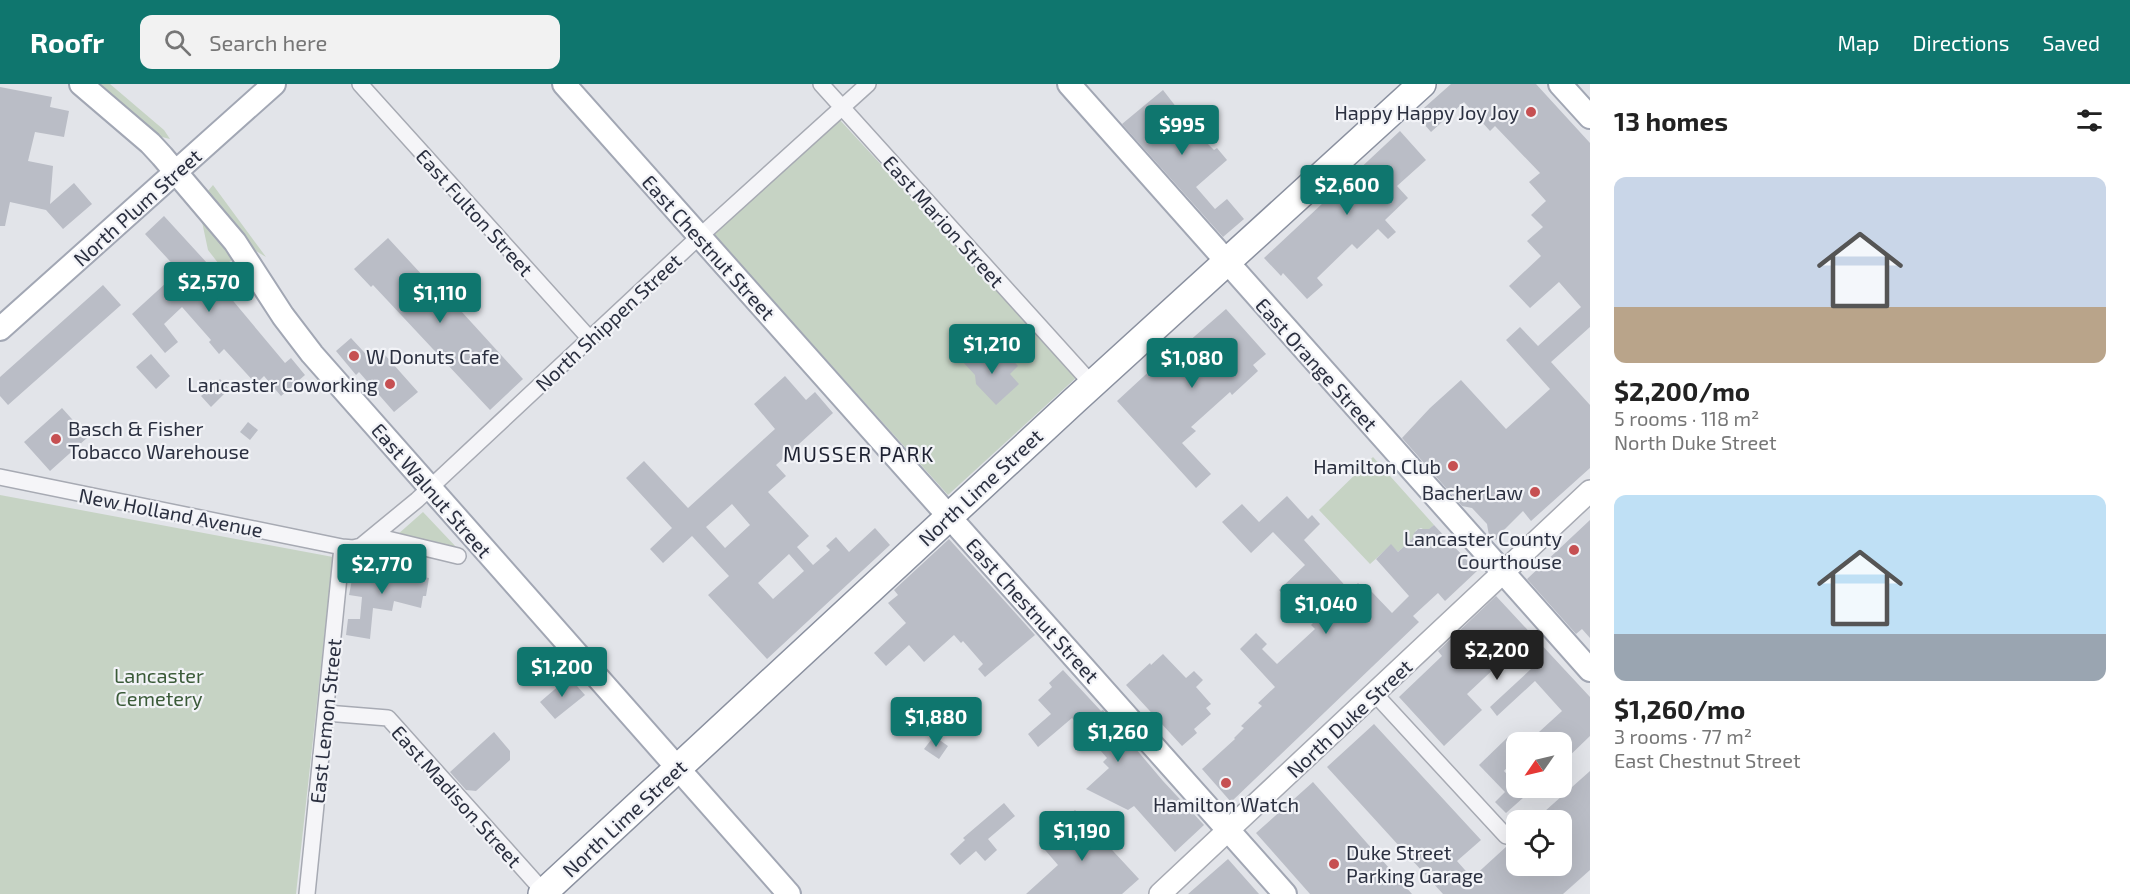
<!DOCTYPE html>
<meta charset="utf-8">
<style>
:root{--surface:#fff;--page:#f2f2f2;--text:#222;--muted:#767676;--accent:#0f766e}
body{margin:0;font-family:"Exo 2",sans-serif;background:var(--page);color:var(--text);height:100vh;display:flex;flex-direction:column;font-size:22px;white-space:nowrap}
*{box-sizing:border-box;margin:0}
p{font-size:20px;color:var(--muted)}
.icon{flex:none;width:33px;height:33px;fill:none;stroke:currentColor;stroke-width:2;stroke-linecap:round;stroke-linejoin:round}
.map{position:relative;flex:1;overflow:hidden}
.sheet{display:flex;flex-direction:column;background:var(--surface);width:540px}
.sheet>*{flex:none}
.needle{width:39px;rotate:236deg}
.controls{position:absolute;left:1506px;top:648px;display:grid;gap:12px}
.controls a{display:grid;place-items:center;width:66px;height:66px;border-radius:12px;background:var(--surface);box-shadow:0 6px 24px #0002;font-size:30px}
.price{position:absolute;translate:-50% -51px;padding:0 14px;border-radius:6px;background:var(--accent);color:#fff;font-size:20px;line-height:39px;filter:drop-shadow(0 2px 3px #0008)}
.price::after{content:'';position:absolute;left:50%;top:36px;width:18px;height:14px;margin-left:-9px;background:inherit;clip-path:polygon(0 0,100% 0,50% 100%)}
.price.selected{background:#222;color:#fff}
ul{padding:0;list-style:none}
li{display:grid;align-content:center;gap:12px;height:318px;padding:0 24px}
li span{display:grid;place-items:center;height:186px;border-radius:12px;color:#555}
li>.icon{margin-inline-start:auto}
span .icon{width:108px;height:108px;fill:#fffc;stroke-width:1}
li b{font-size:26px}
h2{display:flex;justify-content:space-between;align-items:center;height:72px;padding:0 24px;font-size:26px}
header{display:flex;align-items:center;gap:36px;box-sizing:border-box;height:84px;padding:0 30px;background:var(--accent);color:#fff}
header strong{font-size:28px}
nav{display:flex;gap:33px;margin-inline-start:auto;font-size:21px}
.search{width:420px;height:54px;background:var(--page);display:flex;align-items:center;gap:15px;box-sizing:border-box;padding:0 21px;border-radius:12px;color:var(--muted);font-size:22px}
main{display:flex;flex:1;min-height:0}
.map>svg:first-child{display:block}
</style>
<header>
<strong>Roofr</strong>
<div class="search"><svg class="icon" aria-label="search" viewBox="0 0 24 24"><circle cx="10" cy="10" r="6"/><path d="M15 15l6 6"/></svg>Search here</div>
<nav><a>Map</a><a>Directions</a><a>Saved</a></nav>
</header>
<main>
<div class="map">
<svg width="1590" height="810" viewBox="0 0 1590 810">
<rect width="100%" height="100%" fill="#e2e4e9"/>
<path fill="#c6d3c4" d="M100,0H110L164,46L170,55L158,52L102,4Z
M839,35L1077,293L948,411L714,151Z
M213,101L266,173L256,167L207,108Z
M201,133L234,174L222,184L208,166Z
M1373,373L1434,441L1427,447L1421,444L1416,446L1413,454L1398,468L1391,461L1370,480L1319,426Z
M0,411L333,473L296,810H0Z
M423,428L458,465L397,451Z"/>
<path fill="#babdc6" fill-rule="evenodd" d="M1451,0H1536L1590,59V243L1551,278L1590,321V384L1531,437L1523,427L1503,447L1502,453L1495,456L1489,452L1487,440L1472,424L1462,422L1402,354L1430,324L1461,296L1506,345L1550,305L1506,256L1520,243L1538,262L1581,223L1559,198L1530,224L1509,202L1541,172L1527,157L1543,143L1531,131L1546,117L1529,98L1540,89L1495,42L1490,47L1464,18L1431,48L1416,31Z
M0,3L52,13L50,23L69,27L64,53L35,48L28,77L53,82L50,120L74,99L92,120L63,145L46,126L10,118L5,142H0Z
M1163,6L1194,46L1214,66L1217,64L1227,76L1196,103L1215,125L1227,115L1244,135L1223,153L1122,40Z
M1400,47L1426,76L1397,102L1408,114L1385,136L1396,148L1388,155L1378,145L1357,165L1352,160L1317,194L1323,201L1307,215L1283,189L1281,192L1264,174Z
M164,132L218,191L214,194L285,279L291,274L305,291L281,312L264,292L256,300L224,265L219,270L209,258L211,256L182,223L164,240L178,258L165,269L132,230L179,187L145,150Z
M388,154L448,219L451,216L523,295L490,326L373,201L371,203L354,185Z
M103,201L121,221L8,321L0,312V293Z
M1226,225L1266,270L1253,281L1258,287L1232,311L1230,308L1191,343L1196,347L1182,359L1211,390L1196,404L1117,317L1169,269L1172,272Z
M351,254L375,280L385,271L418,308L394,328L359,288L356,291L336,267Z
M978,263L996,281L1007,270L1018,282L1010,290L1019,300L996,321L976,300L975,291L962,277Z
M151,270L170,292L156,305L136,283Z
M785,292L806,316L815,308L833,329L776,381L786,392L768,408L809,452L797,463L813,481L830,466L826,462L836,453L849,468L875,444L890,461L767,575L708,511L729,492L692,452L663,479L650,465L672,444L626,394L644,377L688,424L775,345L754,320ZM732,420L750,441L725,464L706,443ZM789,470L804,487L773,515L758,499Z
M220,295L229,305L211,323L201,312Z
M62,324L88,353L50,387L24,358Z
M248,338L258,346L250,356L240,348Z
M1287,412L1308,435L1312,431L1320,440L1304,456L1350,507L1358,499L1368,509L1371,507L1392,529L1409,512L1376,475L1391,460L1398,468L1412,455L1414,449L1418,445H1429L1434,441L1477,487L1445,517L1438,509L1413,532L1419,538L1231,718L1202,685L1235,655L1234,654L1244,644L1241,642L1262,622L1258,619L1275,603L1240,565L1256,549L1267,560L1262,565L1277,580L1315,545L1311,541L1313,539L1293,518L1291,519L1279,506L1305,481L1273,448L1251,469L1222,438L1242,420L1259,438Z
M1590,436V554L1582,545L1576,550L1527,495Z
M949,455L1035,551L985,593L978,585L983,580L963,557L961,559L954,551L924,578L909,561L886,582L874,569L906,539L888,519L898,511L894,506Z
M355,480L429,494L426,512H423L421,524L394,517L392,527L373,524L370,555L346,551L348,535H360L362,513L349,511Z
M1496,512L1590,613V652L1562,679V658H1528L1562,627L1535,597L1497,632L1490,623L1531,585L1514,566L1467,610L1482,626L1444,662L1399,613L1442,572L1438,567Z
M1163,570L1186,594L1194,587L1203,596L1196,603L1211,620L1206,624L1211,630L1194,645L1197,649L1182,662L1126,601L1150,579L1151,581Z
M1063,586L1101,627L1103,626L1163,697L1204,741L1175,768L1134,722L1128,726L1086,705L1109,684L1103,678L1107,674L1072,634L1038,663L1028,650L1051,630L1038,616L1052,603L1049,599Z
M569,593L585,611L555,635L540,618Z
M1374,640L1481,756L1457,777L1472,794L1507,762L1513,759L1516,753V782H1562V736H1535L1590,687V786L1563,810H1443L1327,683Z
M494,648L510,667V676L476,707L466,706L450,688Z
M934,652L948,662L939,675L924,665Z
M1508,653L1516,662V674L1504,687L1516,700V704H1534L1506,729L1495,718L1505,708L1479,681Z
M1313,698L1412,810H1310L1256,749Z
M1004,719L1015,732L988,755L997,766L985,777L976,767L960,781L950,770L965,756L963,754Z
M1075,726L1139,795L1122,810H1026L1058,781L1039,759Z
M1228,775L1259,810H1188Z"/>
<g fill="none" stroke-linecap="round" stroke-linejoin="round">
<defs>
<path id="street" d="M360,0L590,255
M821,0L1092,300
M0,393L342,463L353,464L361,462L417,416L689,162L868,0
M375,452L458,472
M1375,610L1506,752
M326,629L388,634L544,808
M307,810L342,463"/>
<path id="secondary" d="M1160,810L1590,407"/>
<path id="primary" d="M81,0L150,59L162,72L235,158L283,232L312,270L789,810
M564,0L1285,810
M1069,0L1590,586
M1560,0L1590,33
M0,245L274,0"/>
<path id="highway" d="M542,810L1074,317L1422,0"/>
</defs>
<use href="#street" stroke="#a7aab3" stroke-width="18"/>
<use href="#secondary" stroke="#a7aab3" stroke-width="24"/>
<use href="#primary" stroke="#a2a7b4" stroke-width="26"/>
<use href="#highway" stroke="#8a909f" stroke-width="30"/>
<use href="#street" stroke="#f5f5f8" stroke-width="15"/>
<use href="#secondary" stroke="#fff" stroke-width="21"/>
<use href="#primary" stroke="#fff" stroke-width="22"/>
<use href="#highway" stroke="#fff" stroke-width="27"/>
</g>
<g fill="#c65052" stroke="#f2f3f7" stroke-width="2">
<circle cx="1531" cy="28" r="6"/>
<circle cx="354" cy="272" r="6"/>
<circle cx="390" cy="300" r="6"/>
<circle cx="56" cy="355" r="6"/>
<circle cx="1453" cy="382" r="6"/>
<circle cx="1535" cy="408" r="6"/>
<circle cx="1574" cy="466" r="6"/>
<circle cx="1226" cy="699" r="6"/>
<circle cx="1334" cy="780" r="6"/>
</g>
<g text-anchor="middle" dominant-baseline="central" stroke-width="4.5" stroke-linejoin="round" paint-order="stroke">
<g font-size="20" fill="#2b3040" stroke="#f2f3f7" text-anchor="end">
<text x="1519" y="28">Happy Happy Joy Joy</text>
<text x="366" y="272" text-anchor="start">W Donuts Cafe</text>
<text x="378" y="300">Lancaster Coworking</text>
<text x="68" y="344" text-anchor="start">Basch &amp; Fisher<tspan x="68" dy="23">Tobacco Warehouse</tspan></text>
<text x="1441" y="382">Hamilton Club</text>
<text x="1523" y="408">BacherLaw</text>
<text x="1562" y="454">Lancaster County<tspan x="1562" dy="23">Courthouse</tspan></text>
<text x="1226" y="720" text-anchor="middle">Hamilton Watch</text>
<text x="1346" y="768" text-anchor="start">Duke Street<tspan x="1346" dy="23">Parking Garage</tspan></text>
</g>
<g font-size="20" fill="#2b3040" stroke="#f2f3f7">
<text transform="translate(137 123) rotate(-42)">North Plum Street</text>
<text transform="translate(475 128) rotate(48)">East Fulton Street</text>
<text transform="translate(944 137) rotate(48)">East Marion Street</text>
<text transform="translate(709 163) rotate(48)">East Chestnut Street</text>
<text transform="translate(608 238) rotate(-43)">North Shippen Street</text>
<text transform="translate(1317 280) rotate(48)">East Orange Street</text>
<text transform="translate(980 403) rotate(-43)">North Lime Street</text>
<text transform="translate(432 406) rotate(49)">East Walnut Street</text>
<text transform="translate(171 428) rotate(11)">New Holland Avenue</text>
<text transform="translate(1033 526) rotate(48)">East Chestnut Street</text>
<text transform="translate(1349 634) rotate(-43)">North Duke Street</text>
<text transform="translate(325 637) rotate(-84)">East Lemon Street</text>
<text transform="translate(457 712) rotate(48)">East Madison Street</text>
<text transform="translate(624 734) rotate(-43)">North Lime Street</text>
</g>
<g font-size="20" fill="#3b5b39" stroke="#f2f3f7">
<text x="159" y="591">Lancaster<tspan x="159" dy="23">Cemetery</tspan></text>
</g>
<g font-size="21" letter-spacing="1.5" fill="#1d2131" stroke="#f2f3f7">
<text x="859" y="369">MUSSER PARK</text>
</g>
</g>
</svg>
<div class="controls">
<a><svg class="needle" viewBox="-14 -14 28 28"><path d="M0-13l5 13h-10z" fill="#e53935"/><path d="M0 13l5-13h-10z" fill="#767676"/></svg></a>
<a><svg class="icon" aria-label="locate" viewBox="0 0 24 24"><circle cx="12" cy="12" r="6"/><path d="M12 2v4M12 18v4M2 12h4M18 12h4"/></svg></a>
</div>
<b class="price" style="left:1182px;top:72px">$995</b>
<b class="price" style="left:1347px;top:132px">$2,600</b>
<b class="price" style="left:209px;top:229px">$2,570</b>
<b class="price" style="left:440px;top:240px">$1,110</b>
<b class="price" style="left:992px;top:291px">$1,210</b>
<b class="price" style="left:1192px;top:305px">$1,080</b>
<b class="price" style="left:382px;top:511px">$2,770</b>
<b class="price" style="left:1326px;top:551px">$1,040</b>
<b class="price selected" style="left:1497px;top:597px">$2,200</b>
<b class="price" style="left:562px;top:614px">$1,200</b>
<b class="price" style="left:936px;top:664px">$1,880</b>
<b class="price" style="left:1118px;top:679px">$1,260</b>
<b class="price" style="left:1082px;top:778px">$1,190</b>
</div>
<section class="sheet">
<h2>13 homes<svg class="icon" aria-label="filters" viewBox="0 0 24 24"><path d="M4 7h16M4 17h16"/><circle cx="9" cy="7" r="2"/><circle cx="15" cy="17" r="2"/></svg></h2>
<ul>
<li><span style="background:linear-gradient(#c9d6e8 70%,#b9a48a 0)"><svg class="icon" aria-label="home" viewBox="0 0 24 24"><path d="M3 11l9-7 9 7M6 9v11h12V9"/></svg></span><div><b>$2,200/mo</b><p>5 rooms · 118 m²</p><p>North Duke Street</p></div></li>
<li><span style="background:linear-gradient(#bfe0f5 75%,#9aa5b1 0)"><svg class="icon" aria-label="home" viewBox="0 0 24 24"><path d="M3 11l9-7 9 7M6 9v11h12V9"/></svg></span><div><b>$1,260/mo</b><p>3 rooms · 77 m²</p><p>East Chestnut Street</p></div></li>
</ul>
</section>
</main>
